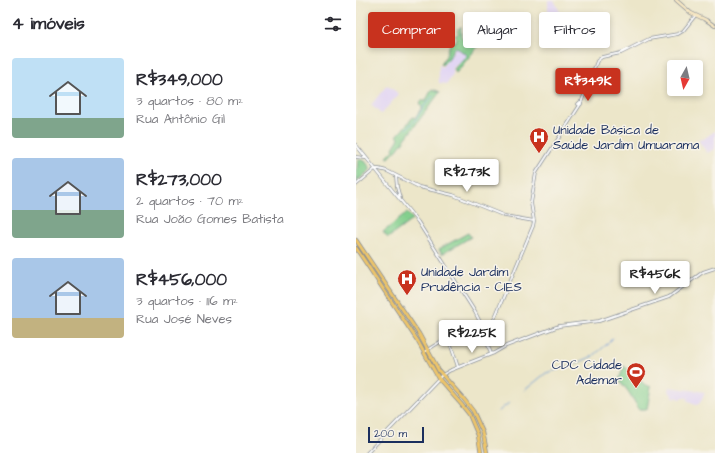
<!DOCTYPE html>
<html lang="pt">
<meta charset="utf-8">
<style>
:root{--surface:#fff;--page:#f7f7f7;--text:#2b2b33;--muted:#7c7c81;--accent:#c8321e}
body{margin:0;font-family:"Architects Daughter",sans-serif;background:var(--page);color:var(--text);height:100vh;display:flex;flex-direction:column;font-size:15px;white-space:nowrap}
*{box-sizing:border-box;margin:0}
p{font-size:13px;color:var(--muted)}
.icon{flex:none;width:22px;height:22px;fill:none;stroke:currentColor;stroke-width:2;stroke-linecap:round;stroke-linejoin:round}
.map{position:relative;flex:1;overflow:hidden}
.drawer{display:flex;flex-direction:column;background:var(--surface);width:356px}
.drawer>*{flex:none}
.guide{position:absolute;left:12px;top:12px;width:287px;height:36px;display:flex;gap:8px}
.needle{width:26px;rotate:188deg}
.controls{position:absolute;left:311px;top:60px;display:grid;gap:8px}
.controls a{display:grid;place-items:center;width:36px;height:36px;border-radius:4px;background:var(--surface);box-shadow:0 2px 6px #0003;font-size:20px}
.scale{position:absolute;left:12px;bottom:10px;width:56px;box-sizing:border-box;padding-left:4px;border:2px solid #1b2f5e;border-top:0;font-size:11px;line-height:14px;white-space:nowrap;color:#1b2f5e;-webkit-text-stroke:3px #f7f3e8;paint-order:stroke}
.price{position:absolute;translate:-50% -34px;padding:0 9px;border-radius:4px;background:#fff;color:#222;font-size:13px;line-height:26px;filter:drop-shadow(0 1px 2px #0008)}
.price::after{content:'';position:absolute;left:50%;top:24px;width:12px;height:9px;margin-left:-6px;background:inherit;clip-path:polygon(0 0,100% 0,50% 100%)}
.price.on{background:var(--accent);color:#fff}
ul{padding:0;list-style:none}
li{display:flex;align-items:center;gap:12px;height:100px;padding:0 12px}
li span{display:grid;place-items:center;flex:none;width:112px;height:80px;border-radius:4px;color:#555}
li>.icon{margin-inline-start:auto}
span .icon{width:48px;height:48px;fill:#fffc;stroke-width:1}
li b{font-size:17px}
h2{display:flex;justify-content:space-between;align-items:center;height:48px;padding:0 12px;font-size:17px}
.tag{padding:0 14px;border-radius:4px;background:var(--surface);box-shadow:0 2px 6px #0003;font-size:14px;line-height:36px}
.tag.on{background:var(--accent);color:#fff}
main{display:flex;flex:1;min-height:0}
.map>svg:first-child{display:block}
</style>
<main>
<section class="drawer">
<h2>4 imóveis<svg class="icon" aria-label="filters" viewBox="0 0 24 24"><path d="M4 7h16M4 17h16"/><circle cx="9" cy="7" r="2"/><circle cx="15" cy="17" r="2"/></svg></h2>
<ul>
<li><span style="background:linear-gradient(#bfe0f5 75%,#7fa58c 0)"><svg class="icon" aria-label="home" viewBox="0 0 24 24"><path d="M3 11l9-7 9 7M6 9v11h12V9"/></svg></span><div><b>R$349,000</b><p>3 quartos · 80 m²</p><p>Rua Antônio Gil</p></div></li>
<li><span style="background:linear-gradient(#a9c7e8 65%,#7fa58c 0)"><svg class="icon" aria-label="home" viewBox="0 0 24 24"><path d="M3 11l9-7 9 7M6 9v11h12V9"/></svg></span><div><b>R$273,000</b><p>2 quartos · 70 m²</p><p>Rua João Gomes Batista</p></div></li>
<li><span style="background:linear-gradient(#a9c7e8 75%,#c2b280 0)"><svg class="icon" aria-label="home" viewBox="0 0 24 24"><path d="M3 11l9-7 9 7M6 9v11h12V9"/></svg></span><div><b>R$456,000</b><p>3 quartos · 116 m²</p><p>Rua José Neves</p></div></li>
</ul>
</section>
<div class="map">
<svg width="359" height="453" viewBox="0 0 359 453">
<rect width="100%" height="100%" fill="#f7f3e8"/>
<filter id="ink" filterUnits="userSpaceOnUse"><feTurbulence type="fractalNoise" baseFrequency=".025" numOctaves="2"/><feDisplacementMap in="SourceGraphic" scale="8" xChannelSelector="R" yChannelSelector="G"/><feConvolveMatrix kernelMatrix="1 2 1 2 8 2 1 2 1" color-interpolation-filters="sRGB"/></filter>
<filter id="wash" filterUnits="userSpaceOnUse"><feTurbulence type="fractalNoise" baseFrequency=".012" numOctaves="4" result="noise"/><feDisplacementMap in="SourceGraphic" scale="16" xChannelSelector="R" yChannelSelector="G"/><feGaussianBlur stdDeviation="0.9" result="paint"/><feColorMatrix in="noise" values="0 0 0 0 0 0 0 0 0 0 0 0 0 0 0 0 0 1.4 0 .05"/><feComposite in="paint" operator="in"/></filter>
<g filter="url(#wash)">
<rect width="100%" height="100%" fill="#ece6c9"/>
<path fill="#e1d4f4" d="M192,0H198L214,32L192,33Z
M100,47L111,55L97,68V74L91,84L83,83V65L86,67L93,58Z
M31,85L43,94L25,114L15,105Z
M359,131V149L351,153L342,140L345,138L346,140Z
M313,387L349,392V393L343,404L340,405L331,400L332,398L326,397L324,399L321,397L319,399L312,390Z"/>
<path fill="#83cf8d" stroke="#4f7f76" d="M143,20L100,73L98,69L111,55L100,47L97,50L93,58L86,65L85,64C90,59 92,49 95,41L100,42L101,38L99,36L103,33L101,31L105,26V37L108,39L119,32L121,35L128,30V26L132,25Z
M76,89L84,92L41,150L33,158L31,157L38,150L37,148L43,138L41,136L57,117L59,118L66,107L63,104L67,100L69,102Z
M2,159L9,161L15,169L0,182Z
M51,213L57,219L32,238L27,232Z
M112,233L115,237L86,254L83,249Z
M268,366L288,384L295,387L291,409H283L272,391L263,380Z"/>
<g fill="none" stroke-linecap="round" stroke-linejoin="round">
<path stroke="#6b9dd6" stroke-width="1" d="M50,129L60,119L68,106L77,96
M169,390L190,373L215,366L237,356L249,346L257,338
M143,411L154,402"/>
</g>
</g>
<g filter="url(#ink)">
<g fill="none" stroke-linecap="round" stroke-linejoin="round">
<defs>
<path id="tertiary" d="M224,102L225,104L224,105L222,104Z
M225,103L241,61L246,57L265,53L293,39L322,34L327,31L339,16
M0,145L62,222L119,312L125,324L135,354
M0,157L9,158
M19,169H23L31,171L63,187L97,195L149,216L178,221
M40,176L41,187L44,198
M0,185L19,169
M129,337L132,334L177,226L178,221L175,203L180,173L224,105
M68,352L92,337L102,367
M11,453L86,375L95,370L138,353L150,346L203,326L243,321L313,297L347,272L359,268"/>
<path id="secondary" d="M320,0L335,13L350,20L359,26"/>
<path id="primary" d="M0,240L63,334L83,371L107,398L117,411L127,433L131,453
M0,248L61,340L83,379L105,404L113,414L122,435L125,453"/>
</defs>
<use href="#tertiary" stroke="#848a94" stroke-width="3.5"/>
<use href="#secondary" stroke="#848a94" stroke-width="4"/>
<use href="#primary" stroke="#848a94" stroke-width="4.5"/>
<use href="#tertiary" stroke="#fff" stroke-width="2"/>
<use href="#secondary" stroke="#f8e8c3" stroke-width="2.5"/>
<use href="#primary" stroke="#eec569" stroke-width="3"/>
</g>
</g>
<defs>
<symbol id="hospital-pin" viewBox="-11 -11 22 30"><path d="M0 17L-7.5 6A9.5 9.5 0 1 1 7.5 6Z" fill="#c8321e" stroke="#f7f3e8"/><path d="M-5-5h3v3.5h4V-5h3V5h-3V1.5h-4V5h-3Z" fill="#fff"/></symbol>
<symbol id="stadium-pin" viewBox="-11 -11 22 30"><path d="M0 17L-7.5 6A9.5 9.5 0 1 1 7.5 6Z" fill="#c8321e" stroke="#f7f3e8"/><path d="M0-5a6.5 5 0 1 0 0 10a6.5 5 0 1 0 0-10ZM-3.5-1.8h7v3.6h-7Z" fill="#fff"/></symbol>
</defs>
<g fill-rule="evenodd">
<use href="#hospital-pin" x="172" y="126" width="22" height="30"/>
<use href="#hospital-pin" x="40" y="268" width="22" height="30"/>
<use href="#stadium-pin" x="269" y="361" width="22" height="30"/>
</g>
<g text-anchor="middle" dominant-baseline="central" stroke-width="3" stroke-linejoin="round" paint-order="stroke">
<g font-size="13" fill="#1b2f5e" stroke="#f7f3e8" text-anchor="start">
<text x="197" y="130">Unidade Básica de<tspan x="197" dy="15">Saúde Jardim Umuarama</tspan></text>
<text x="65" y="272">Unidade Jardim<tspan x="65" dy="15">Prudência - CIES</tspan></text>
<text x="266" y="365" text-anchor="end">CDC Cidade<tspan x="266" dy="15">Ademar</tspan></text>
</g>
</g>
</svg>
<div class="controls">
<a><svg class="needle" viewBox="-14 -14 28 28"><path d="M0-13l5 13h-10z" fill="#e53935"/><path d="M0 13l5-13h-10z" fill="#7c7c81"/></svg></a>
</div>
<div class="scale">200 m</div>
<b class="price on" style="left:232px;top:102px">R$349K</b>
<b class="price" style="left:111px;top:193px">R$273K</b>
<b class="price" style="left:299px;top:295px">R$456K</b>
<b class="price" style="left:116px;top:354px">R$225K</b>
<div class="guide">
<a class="tag on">Comprar</a>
<a class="tag">Alugar</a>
<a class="tag">Filtros</a>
</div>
</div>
</main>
